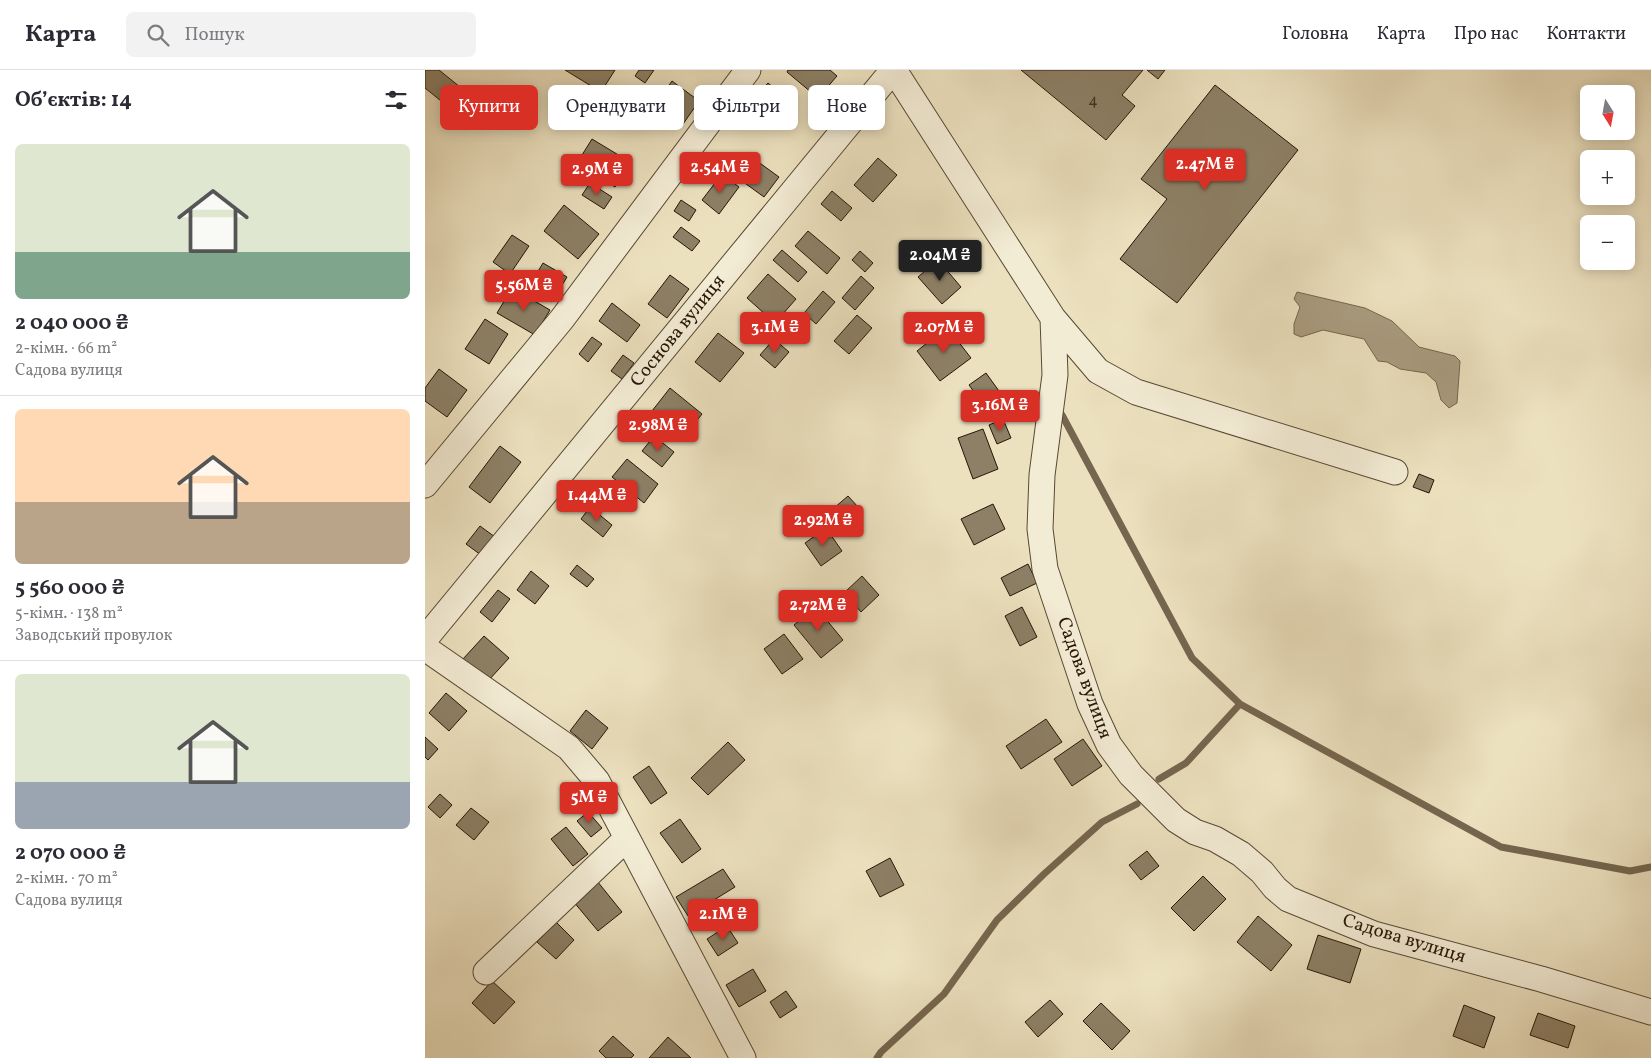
<!DOCTYPE html>
<html lang="uk">
<meta charset="utf-8">
<style>
:root{--surface:#fff;--page:#f2f2f3;--text:#2b2b33;--muted:#7c7c81;--line:#e1e1e2;--accent:#d93025}
body{margin:0;font-family:Vollkorn,serif;background:var(--page);color:var(--text);height:100vh;display:flex;flex-direction:column;font-size:19px;white-space:nowrap}
*{box-sizing:border-box;margin:0}
p{font-size:16px;color:var(--muted)}
.icon{flex:none;width:28px;height:28px;fill:none;stroke:currentColor;stroke-width:2;stroke-linecap:round;stroke-linejoin:round}
.map{position:relative;flex:1;overflow:hidden}
.details{display:flex;flex-direction:column;background:var(--surface);width:425px}
.details>*{flex:none}
.guide{position:absolute;left:15px;top:15px;width:475px;height:45px;display:flex;gap:10px}
.needle{width:32px;rotate:169deg}
.tools{position:absolute;left:1155px;top:15px;display:grid;gap:10px}
.tools a{display:grid;place-items:center;width:55px;height:55px;border-radius:8px;background:var(--surface);box-shadow:0 2px 12px #0003;font-size:25px}
.price{position:absolute;translate:-50% -42px;padding:0 11px;border-radius:5px;background:var(--accent);color:#fff;font-size:16px;line-height:32px;filter:drop-shadow(0 1px 2px #0008)}
.price::after{content:'';position:absolute;left:50%;top:30px;width:15px;height:11px;margin-left:-8px;background:inherit;clip-path:polygon(0 0,100% 0,50% 100%)}
.price.on{background:#222;color:#fff}
ul{padding:0;list-style:none}
li{display:grid;align-content:center;gap:10px;height:265px;padding:0 15px}
li+li{border-top:1px solid var(--line)}
li span{display:grid;place-items:center;height:155px;border-radius:8px;color:#555}
li>.icon{margin-inline-start:auto}
span .icon{width:90px;height:90px;fill:#fffc;stroke-width:1}
li b{font-size:21px}
h2{display:flex;justify-content:space-between;align-items:center;height:60px;padding:0 15px;font-size:21px}
.pill{padding:0 18px;border-radius:8px;background:var(--surface);box-shadow:0 2px 12px #0003;font-size:18px;line-height:45px}
.pill.on{background:var(--accent);color:#fff}
header{display:flex;align-items:center;gap:30px;box-sizing:border-box;height:70px;padding:0 25px;background:var(--surface);border-bottom:1px solid var(--line)}
header strong{font-size:24px}
nav{display:flex;gap:28px;margin-inline-start:auto;font-size:18px}
.search{width:350px;height:45px;background:var(--page);display:flex;align-items:center;gap:12px;box-sizing:border-box;padding:0 18px;border-radius:8px;color:var(--muted);font-size:19px}
main{display:flex;flex:1;min-height:0}
.map>svg:first-child{display:block}
</style>
<header>
<strong>Карта</strong>
<div class="search"><svg class="icon" aria-label="search" viewBox="0 0 24 24"><circle cx="10" cy="10" r="6"/><path d="M15 15l6 6"/></svg>Пошук</div>
<nav><a>Головна</a><a>Карта</a><a>Про нас</a><a>Контакти</a></nav>
</header>
<main>
<section class="details">
<h2>Об’єктів: 14<svg class="icon" aria-label="filters" viewBox="0 0 24 24"><path d="M4 7h16M4 17h16"/><circle cx="9" cy="7" r="2"/><circle cx="15" cy="17" r="2"/></svg></h2>
<ul>
<li><span style="background:linear-gradient(#dfe7d0 70%,#7fa58c 0)"><svg class="icon" aria-label="home" viewBox="0 0 24 24"><path d="M3 11l9-7 9 7M6 9v11h12V9"/></svg></span><div><b>2 040 000 ₴</b><p>2-кімн. · 66 m²</p><p>Садова вулиця</p></div></li>
<li><span style="background:linear-gradient(#ffd9b3 60%,#b9a48a 0)"><svg class="icon" aria-label="home" viewBox="0 0 24 24"><path d="M3 11l9-7 9 7M6 9v11h12V9"/></svg></span><div><b>5 560 000 ₴</b><p>5-кімн. · 138 m²</p><p>Заводський провулок</p></div></li>
<li><span style="background:linear-gradient(#dfe7d0 70%,#9aa5b1 0)"><svg class="icon" aria-label="home" viewBox="0 0 24 24"><path d="M3 11l9-7 9 7M6 9v11h12V9"/></svg></span><div><b>2 070 000 ₴</b><p>2-кімн. · 70 m²</p><p>Садова вулиця</p></div></li>
</ul>
</section>
<div class="map">
<svg width="1226" height="988" viewBox="0 0 1226 988">
<rect width="100%" height="100%" fill="#ece1bf"/>
<filter id="stains"><feTurbulence type="fractalNoise" baseFrequency=".004" numOctaves="4"/><feColorMatrix values="0 0 0 0 .2 0 0 0 0 .09 0 0 0 0 .02 0 0 0 .5 -.17"/></filter>
<radialGradient id="worn" r=".72"><stop offset=".6" stop-color="#630" stop-opacity="0"/><stop offset="1" stop-color="#630" stop-opacity=".3"/></radialGradient>
<path fill="#a99c80" stroke="#75664f" d="M872,222L940,238L967,251L994,277L1030,286L1035,291L1032,333L1024,338L1016,330L1011,312L1001,303L975,299L962,292L953,291L939,269L898,260L876,267L869,264V254L875,237L869,229Z"/>
<g fill="none" stroke-linecap="round" stroke-linejoin="round">
<path stroke="#75664f" stroke-width="7" d="M637,345L767,588L815,634L1076,777L1205,801L1226,797
M734,709L761,693L815,634
M452,988L456,982L519,924L572,850L619,804L677,752L712,734"/>
</g>
<path fill="#8d8066" stroke="#261606" d="M0,0H14L45,25L31,43L0,18Z
M140,0H190L176,22Z
M214,0H229L220,13L210,6Z
M363,0H405L412,6L393,28L362,2Z
M596,0H718L697,25L710,36L681,70Z
M722,0H740L733,9Z
M247,11L274,31L256,57L228,38Z
M343,13L362,29L354,39L334,23Z
M790,15L873,80L752,233L695,189L742,129L716,109Z
M167,69L205,92L190,117L152,93Z
M453,88L472,105L448,132L429,115Z
M332,91L354,107L339,127L317,111Z
M297,104L314,117L294,144L277,130Z
M165,113L187,127L179,139L157,125Z
M407,121L427,138L416,151L396,134Z
M256,130L271,140L264,151L249,141Z
M139,135L174,164L153,189L119,161Z
M256,157L275,171L267,181L248,167Z
M383,161L415,188L402,204L370,176Z
M87,165L104,176L85,204L68,192Z
M357,180L382,202L373,212L348,190Z
M435,181L448,193L440,202L427,190Z
M513,190L536,217L517,234L493,207Z
M118,193L142,207L127,232L103,218Z
M343,204L371,229L350,253L322,228Z
M245,205L264,219L242,248L223,234Z
M436,206L449,218L430,240L417,228Z
M87,218L125,240L110,265L72,243Z
M398,221L410,232L391,254L379,243Z
M187,233L215,255L202,272L174,251Z
M432,245L447,258L424,284L409,271Z
M60,249L83,264L64,294L40,279Z
M522,257L546,288L515,311L492,281Z
M293,263L319,283L295,312L270,292Z
M167,267L177,274L163,292L154,284Z
M349,269L364,282L350,298L335,285Z
M198,285L209,293L197,309L186,301Z
M14,299L42,320L22,347L0,331V318Z
M561,303L574,321L557,333L544,315Z
M245,318L277,344L259,367L227,341Z
M578,349L586,368L572,374L564,355Z
M558,359L573,399L548,409L533,368Z
M229,366L249,382L237,397L217,381Z
M75,376L96,392L65,433L44,417Z
M202,389L233,414L219,433L187,407Z
M994,404L1009,410L1004,423L988,417Z
M423,426L434,438L421,451L409,438Z
M568,434L580,459L549,475L536,449Z
M165,437L187,455L178,467L156,449Z
M55,456L70,467L56,485L41,474Z
M401,458L417,481L396,496L380,473Z
M603,494L612,513L585,526L576,508Z
M152,495L169,509L162,517L145,504Z
M106,501L124,516L110,534L92,520Z
M437,506L454,525L436,542L419,523Z
M73,520L85,529L67,552L55,542Z
M391,537L418,570L396,588L369,555Z
M597,537L612,567L595,576L580,546Z
M359,564L378,589L357,604L339,579Z
M59,566L84,588L63,611L38,589Z
M21,623L42,641L24,661L4,643Z
M161,640L183,658L167,679L145,661Z
M621,649L637,672L596,699L581,676Z
M0,667L13,679L3,690L0,687Z
M658,669L677,696L647,716L629,689Z
M303,672L320,690L283,725L266,708Z
M224,696L242,723L226,734L208,707Z
M15,724L27,735L15,748L3,737Z
M46,738L64,752L49,770L31,755Z
M163,742L177,758L166,767L152,751Z
M255,749L276,779L257,793L235,763Z
M141,757L163,784L148,796L126,769Z
M722,781L734,796L716,810L704,795Z
M465,788L479,815L455,827L441,801Z
M298,799L310,817L263,846L251,827Z
M778,806L801,829L769,861L746,838Z
M172,811L197,842L173,861L148,831Z
M833,846L867,875L846,901L812,872Z
M131,852L149,870L131,889L112,872Z
M302,856L313,873L293,886L282,869Z
M893,865L936,879L925,913L882,899Z
M328,899L341,921L314,937L301,915Z
M67,911L90,932L69,954L47,933Z
M361,921L372,937L355,948L345,932Z
M625,930L638,944L613,967L600,952Z
M676,933L705,961L687,980L658,951Z
M1039,935L1070,947L1059,978L1028,966Z
M1113,943L1150,956L1143,978L1105,965Z
M188,966L209,985L206,988H181L174,981Z
M243,967L266,988H224Z"/>
<g fill="none" stroke-linecap="round" stroke-linejoin="round">
<defs>
<path id="minor" d="M469,0L628,248L630,305L617,405L615,459L620,499L665,634L684,675L706,705L751,750L770,762L790,769L816,784L837,802L850,818L863,829L949,864L1116,909L1226,942
M628,248L673,301L711,322L970,402
M0,415L137,249L323,0
M0,569L468,0
M0,578L144,678L172,711L318,988
M61,902L202,768"/>
</defs>
<use href="#minor" stroke="#584934" stroke-width="27"/>
<use href="#minor" stroke="#f3ecd5" stroke-width="25"/>
</g>
<g text-anchor="middle" dominant-baseline="central" stroke-width="4" stroke-linejoin="round" paint-order="stroke">
<g font-size="16" fill="#40301e">
<text x="668" y="31">4</text>
</g>
<g font-size="19" fill="#261606" stroke="#f3ecd5">
<text transform="translate(253 261) rotate(-51)">Соснова вулиця</text>
<text transform="translate(659 608) rotate(70)">Садова вулиця</text>
<text transform="translate(979 869) rotate(17)">Садова вулиця</text>
</g>
</g>
<rect width="100%" height="100%" filter="url(#stains)"/>
<rect width="100%" height="100%" fill="url(#worn)"/>
</svg>
<div class="tools">
<a><svg class="needle" viewBox="-14 -14 28 28"><path d="M0-13l5 13h-10z" fill="#e53935"/><path d="M0 13l5-13h-10z" fill="#7c7c81"/></svg></a>
<a>+</a>
<a>−</a>
</div>
<b class="price" style="left:780px;top:121px">2.47M ₴</b>
<b class="price" style="left:295px;top:124px">2.54M ₴</b>
<b class="price" style="left:172px;top:126px">2.9M ₴</b>
<b class="price on" style="left:515px;top:212px">2.04M ₴</b>
<b class="price" style="left:99px;top:242px">5.56M ₴</b>
<b class="price" style="left:350px;top:284px">3.1M ₴</b>
<b class="price" style="left:519px;top:284px">2.07M ₴</b>
<b class="price" style="left:575px;top:362px">3.16M ₴</b>
<b class="price" style="left:233px;top:382px">2.98M ₴</b>
<b class="price" style="left:172px;top:452px">1.44M ₴</b>
<b class="price" style="left:398px;top:477px">2.92M ₴</b>
<b class="price" style="left:393px;top:562px">2.72M ₴</b>
<b class="price" style="left:164px;top:754px">5M ₴</b>
<b class="price" style="left:298px;top:871px">2.1M ₴</b>
<div class="guide">
<a class="pill on">Купити</a>
<a class="pill">Орендувати</a>
<a class="pill">Фільтри</a>
<a class="pill">Нове</a>
</div>
</div>
</main>
